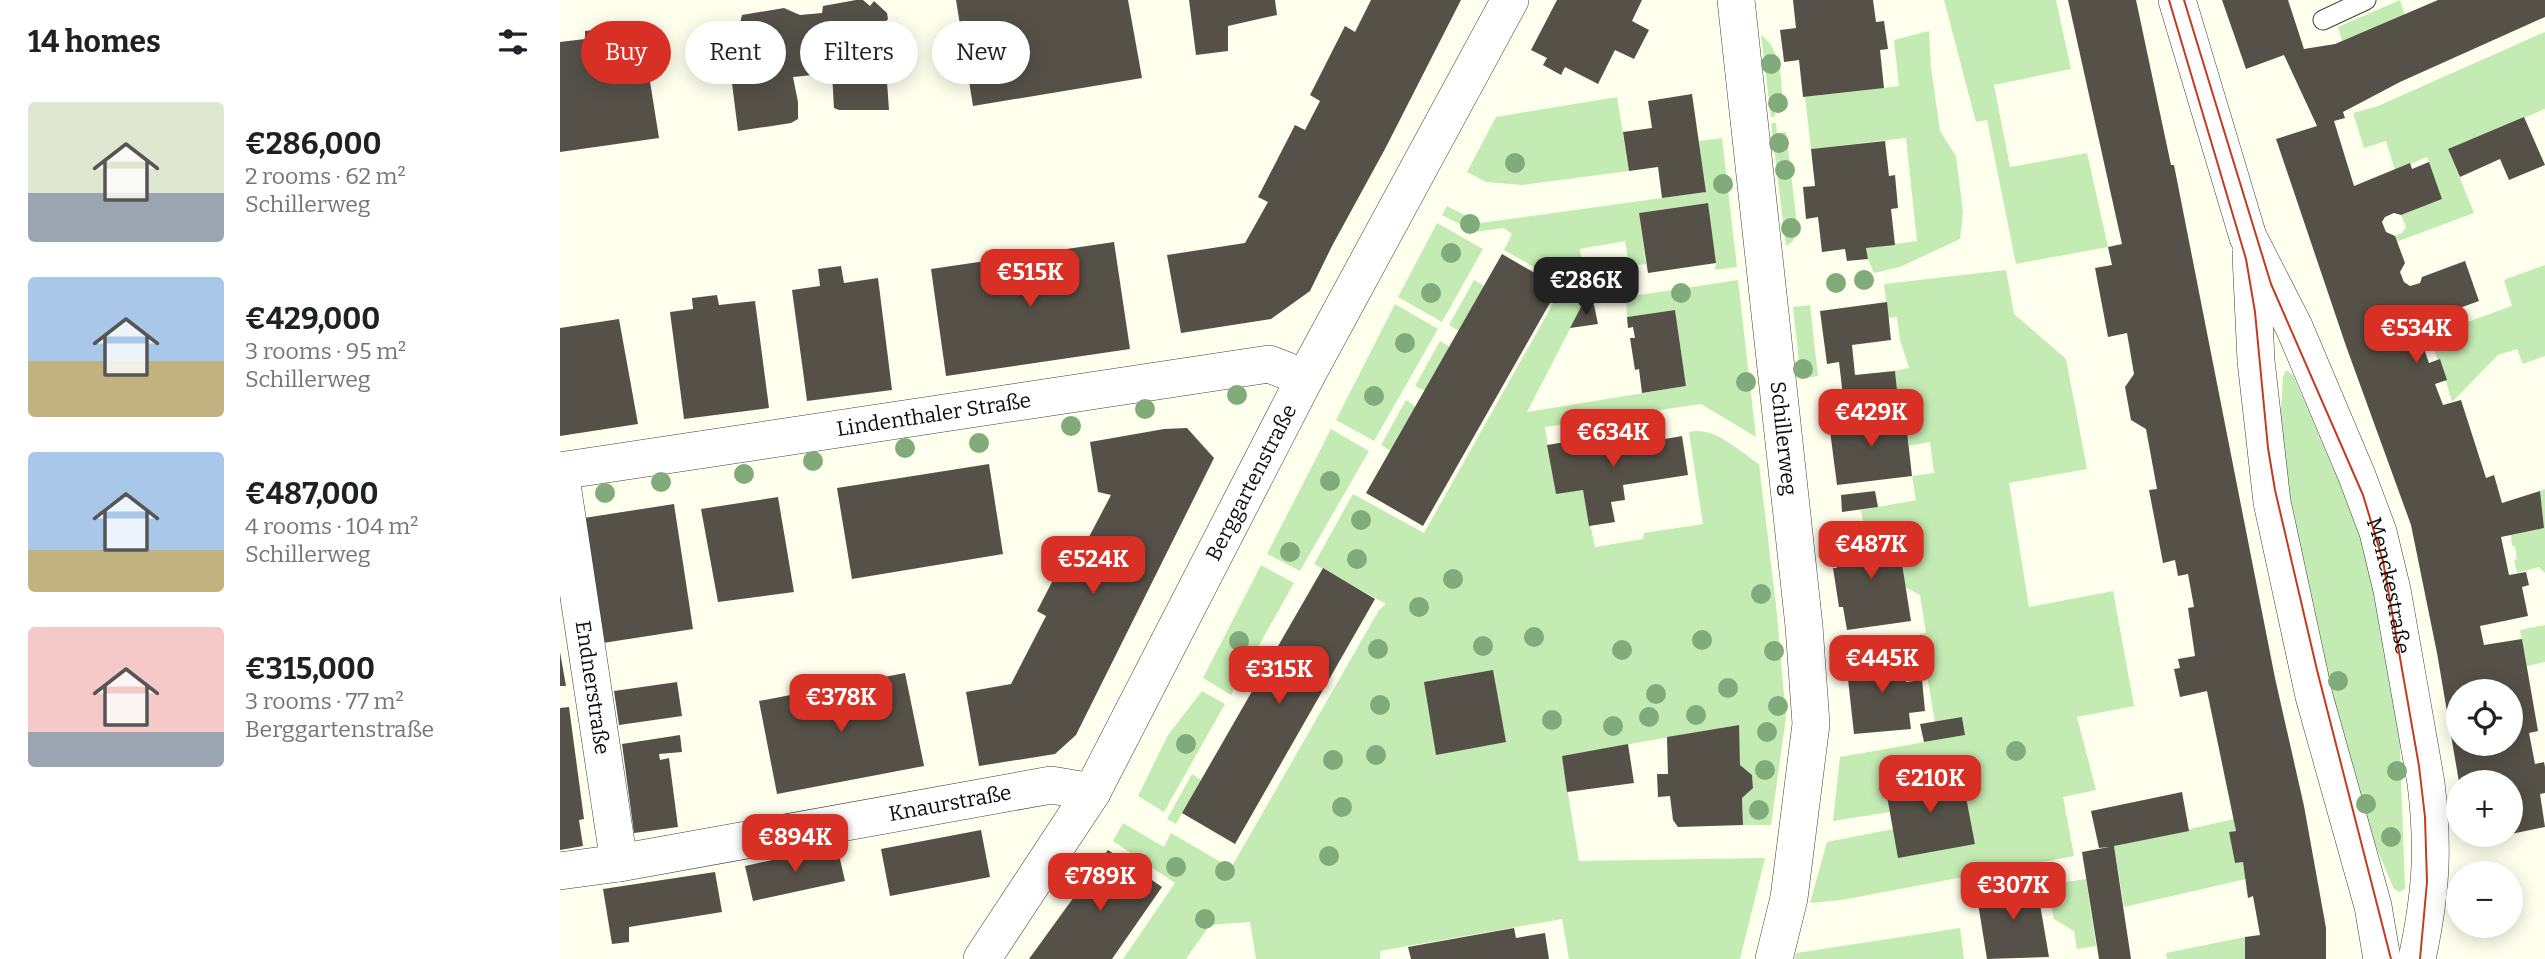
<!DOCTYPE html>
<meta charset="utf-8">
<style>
:root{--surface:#fff;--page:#f2f2f2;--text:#202124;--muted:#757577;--accent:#d93025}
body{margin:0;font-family:Bitter,serif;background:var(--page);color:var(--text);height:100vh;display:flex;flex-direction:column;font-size:26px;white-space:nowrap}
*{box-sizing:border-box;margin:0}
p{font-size:23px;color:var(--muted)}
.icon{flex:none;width:38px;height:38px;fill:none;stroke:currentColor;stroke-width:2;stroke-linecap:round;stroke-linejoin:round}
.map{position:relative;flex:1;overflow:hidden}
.drawer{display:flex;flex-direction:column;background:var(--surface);width:560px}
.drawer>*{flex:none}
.guide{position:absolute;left:21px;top:21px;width:665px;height:63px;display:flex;gap:14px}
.fabs{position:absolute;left:1886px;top:679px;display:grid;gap:14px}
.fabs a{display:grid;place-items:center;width:77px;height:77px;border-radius:50%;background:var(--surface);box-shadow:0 4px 18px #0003;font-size:35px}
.price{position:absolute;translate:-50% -60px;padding:0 16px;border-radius:14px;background:var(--accent);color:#fff;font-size:23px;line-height:46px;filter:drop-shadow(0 2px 4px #0008)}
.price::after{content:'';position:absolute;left:50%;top:42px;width:21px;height:16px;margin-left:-10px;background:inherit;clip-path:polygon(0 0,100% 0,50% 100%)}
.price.active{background:#222;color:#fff}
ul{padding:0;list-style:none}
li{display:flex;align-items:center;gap:21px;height:175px;padding:0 28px}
li span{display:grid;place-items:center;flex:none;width:196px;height:140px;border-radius:7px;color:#555}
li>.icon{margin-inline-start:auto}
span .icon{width:84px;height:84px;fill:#fffc;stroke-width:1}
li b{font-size:30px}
h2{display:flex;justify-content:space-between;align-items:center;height:84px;padding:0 28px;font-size:30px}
.chip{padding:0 24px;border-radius:32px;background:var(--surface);box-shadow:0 4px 18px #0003;font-size:24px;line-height:63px}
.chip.active{background:var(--accent);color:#fff}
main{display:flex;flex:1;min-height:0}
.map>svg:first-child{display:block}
</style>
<main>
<section class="drawer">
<h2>14 homes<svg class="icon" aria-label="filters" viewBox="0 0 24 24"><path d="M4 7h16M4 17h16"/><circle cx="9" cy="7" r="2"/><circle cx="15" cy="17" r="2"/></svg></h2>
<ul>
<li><span style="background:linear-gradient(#dfe7d0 65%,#9aa5b1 0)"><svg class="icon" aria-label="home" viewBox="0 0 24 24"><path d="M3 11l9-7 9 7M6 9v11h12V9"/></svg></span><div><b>€286,000</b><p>2 rooms · 62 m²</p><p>Schillerweg</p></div></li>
<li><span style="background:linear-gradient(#a9c7e8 60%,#c2b280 0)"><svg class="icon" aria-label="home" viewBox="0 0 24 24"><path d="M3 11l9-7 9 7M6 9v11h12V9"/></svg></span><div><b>€429,000</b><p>3 rooms · 95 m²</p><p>Schillerweg</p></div></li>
<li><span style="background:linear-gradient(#a9c7e8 70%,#c2b280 0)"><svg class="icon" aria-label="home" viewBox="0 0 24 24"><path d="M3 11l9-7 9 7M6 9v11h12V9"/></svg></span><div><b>€487,000</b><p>4 rooms · 104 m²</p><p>Schillerweg</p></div></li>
<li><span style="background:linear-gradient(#f6c9c9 75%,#9aa5b1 0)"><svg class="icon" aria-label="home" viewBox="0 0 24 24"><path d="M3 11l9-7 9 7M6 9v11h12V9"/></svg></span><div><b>€315,000</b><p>3 rooms · 77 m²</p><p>Berggartenstraße</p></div></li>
</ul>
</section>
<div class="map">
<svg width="1985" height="959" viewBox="0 0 1985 959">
<rect width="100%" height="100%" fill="#feffec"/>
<path fill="#c4ebb4" d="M1384,0H1496L1511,69L1434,85L1450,167L1527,153L1548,247L1456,264L1427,120L1416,122Z
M1840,0L1845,15L1782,41L1778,27Z
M1369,31L1371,67L1380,131L1396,156L1403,212L1400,239L1340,267L1314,273L1308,259L1306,248L1357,241L1346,138L1251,149L1245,97L1339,86L1334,40Z
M1985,32V109L1888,149L1914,213L1836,242L1835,236L1842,233L1846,227L1841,215L1882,199L1867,157L1835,170L1826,141L1804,148L1793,113L1818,106Z
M1201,35C1223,50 1221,84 1223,109L1215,110V117H1211Z
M1057,97L1069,171L962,185L926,182L907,172L936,117Z
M1211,123H1216L1217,133L1226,132L1238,233L1232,242L1226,246Z
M1162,138L1177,267L1155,270L1156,263L1147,203L1079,213L1086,264L1069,266L1065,241L1020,249L1026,298L967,412L1126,386L1115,310L1067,317L1066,297L1178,280L1196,437L1141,404L985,427L996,493L1023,490L1035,547L1083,539L1084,533L1143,524L1129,432C1154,426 1179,451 1199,464L1216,605L1226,717L1211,825H1183L1182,798L1193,788L1192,775L1180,765L1178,725L1002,756L1019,861L1205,858L1180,959H1009L1002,919L820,951V959H696L690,922L650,925L626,959H563L615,883L553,841L563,823L604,847L611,833L671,868L819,610L826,604L754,564L793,494L864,533L1004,284L944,250L952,234L944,228L915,232L882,215L887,206L920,223L1145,192L1139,141Z
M877,223L923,249L882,322L838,297Z
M1985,265V356L1963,364L1957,349L1938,355L1892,402L1880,360H1878L1863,321L1880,315L1885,330L1952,306L1944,280Z
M1446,270L1454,314L1506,359L1527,469L1449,483L1469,607L1553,591L1574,706L1517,717L1536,790L1503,797L1514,856L1282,900L1250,903L1267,842L1333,829L1415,844L1401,771L1330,812L1273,821L1280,757L1405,735L1402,717L1375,722L1360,634L1366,633L1360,595L1345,587L1342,565L1352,564L1347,531L1306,537L1301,510L1356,500L1352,476L1374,473L1370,442L1349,446L1342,390H1337L1335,371L1349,368L1340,340L1337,317L1328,318L1324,284Z
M914,280L924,286L899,331L889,325Z
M835,304L878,329L814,441L776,420Z
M1250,305L1258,376L1241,379L1233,307Z
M880,341L890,347L865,391L855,386Z
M1726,370L1733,375L1809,552L1839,721L1845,889L1839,892L1834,889L1797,802L1757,646L1719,443L1723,377Z
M846,400L856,407L831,451L821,445Z
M771,429L809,451L740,571L707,554Z
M1985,489V573L1979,567L1957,573L1954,560L1957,559L1955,546H1952L1951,535L1984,528L1980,491Z
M701,565L734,583L671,695L643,678Z
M1985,625V662L1967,666L1960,630Z
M642,691L665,704L604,812L578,796L608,735Z
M632,774L641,780L616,824L607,819Z
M1674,819L1676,831L1669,832L1675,863L1683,862L1686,879L1564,907L1554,846Z
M1526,879L1536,946L1517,949L1514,931L1494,919L1487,885Z
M1400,928L1404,959H1235L1236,953Z
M1685,937V959H1607L1606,953Z"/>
<path fill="#565148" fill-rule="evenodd" d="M296,0H303L310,6L314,1L327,13L328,19L323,25L329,110H279L274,108L272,73L233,77L238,102V119L231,123L178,131L167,43L162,41V32L167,23H180L182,15L224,8L240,15L262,13L263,6Z
M396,0H568L582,78L413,106Z
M629,0H715L717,15L668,26V51L636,55Z
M811,0H901L825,149L772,246L750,291L711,319L621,333L607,255L685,243L708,202L698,197L735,125L745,130L760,101L750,95L785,26L795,32Z
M997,0H1082L1072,21L1089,30L1074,59L1055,50L1038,84L1005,67L1001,75L983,65L987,58L971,50Z
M1233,0H1313L1316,22L1324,21L1328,49L1320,50L1324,88L1243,97L1239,60L1224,62L1223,53L1220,30L1236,28Z
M1508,0H1576L1611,165H1614L1715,678L1744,806L1766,928V959H1685V937L1700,935L1693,896L1688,898L1683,862L1675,863L1669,832L1676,831L1647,691L1620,697L1614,669L1620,668L1618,659L1635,656L1628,608L1634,607L1628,574L1618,576L1615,560L1603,563L1589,490L1597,489L1586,429L1571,420L1565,387L1574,374L1567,333L1548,337L1535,268L1552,265L1548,247L1562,244Z
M1662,0H1728L1744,49L1775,44L1878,0H1985V17L1840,82L1783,112L1785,118L1774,121L1794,186L1850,163L1852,169L1869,162L1882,199L1841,215L1834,213L1825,217L1822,222L1826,232L1835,236L1845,263L1840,272L1844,282L1850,286L1860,283L1862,277L1905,261L1919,301L1855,324L1869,363L1880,359L1887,380L1875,384L1883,405L1901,400L1926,478L1934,475L1942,503L1980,491L1984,528L1941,537L1949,575L1966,572L1969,585L1962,587L1968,616L1920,626L1924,645L1962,639L1978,731L1969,733L1975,764L1984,762L1985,767V793L1980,794L1985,827L1951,834V782H1899L1877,653L1851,525L1786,346L1716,139L1757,126L1724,55L1686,69ZM1899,691H1951V744H1899Z
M55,28V37L70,34L76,30H89V43L85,50L99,138L0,152V42L25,39V31Z
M1132,94L1146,192L1102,198L1098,167L1069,171L1063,132L1092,128L1088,101Z
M1964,117L1985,165L1949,180L1940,159L1900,177L1888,149Z
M1325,141L1329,176L1335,175L1338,208L1331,209L1335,245L1306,248L1308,259L1287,261L1285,249L1262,252L1258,217L1246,219L1243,187L1255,186L1251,149Z
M1148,203L1156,263L1088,273L1079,213Z
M554,242L570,349L386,376L371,269Z
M942,254L999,287L863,526L806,493Z
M281,266L284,283L318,278L332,390L247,401L232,290L260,286L258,269Z
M157,295L159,305L195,301L209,408L124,419L110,312L133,309L132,298Z
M1327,302L1331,340L1292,345L1295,375L1335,371L1337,390L1283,396L1279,362L1267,364L1260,311Z
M1034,305L1038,324L1010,328L1021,307Z
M1115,310L1126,386L1082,393L1079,369L1075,370L1070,338H1075L1073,327L1068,328L1067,317Z
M59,319L78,424L0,436V328Z
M1306,396L1308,412L1276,416L1274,400Z
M1345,414L1352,476L1277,485L1269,423Z
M627,428L654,458L516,735L495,754L419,766L406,692L451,684L486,616L477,611L508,551L519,556L551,495L538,492L530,442L604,429Z
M1055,434L1057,443L1099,437V440L1122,436L1128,475L1063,485L1065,500L1051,502L1055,522L1029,526L1023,490L996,494L987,445Z
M429,464L443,554L292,579L277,488Z
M1315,491L1318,507L1282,512L1281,495Z
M218,497L234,592L158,602L141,509Z
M114,504L133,629L43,643L24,518Z
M1337,532L1351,621L1287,630L1283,607H1279L1273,568H1277L1273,542Z
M763,568L815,599L675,844L622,813Z
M0,652L6,686H0Z
M1343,655L1346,682L1362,680L1365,711L1349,713L1351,729L1294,734L1286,661Z
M933,670L946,742L876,755L864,682Z
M345,673L364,766L217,794L199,701Z
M117,682L122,716L59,725L54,691Z
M9,707L24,819L19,820L23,846L0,850V708Z
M1402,717L1405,735L1364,742L1360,724Z
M1179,725L1180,765L1192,775L1193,788L1182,798L1183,825L1118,827L1113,820L1110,796L1098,797L1097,774H1108L1107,737Z
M120,735L122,752L99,754L100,760L109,758L118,827L74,833L62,744Z
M1068,744L1074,783L1007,792L1002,756Z
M1401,771L1415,844L1338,858L1325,785Z
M1622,792L1629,831L1554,846L1571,959H1539L1522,852L1549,847L1539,848L1531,811Z
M421,830L430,877L330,896L321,849Z
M1908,835H1943V836L1909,843Z
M277,846L285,881L193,901L185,866Z
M548,850L602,887L552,959H469Z
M155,872L162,912L69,927V942L52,944L43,889Z
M1476,881L1489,957L1427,959L1416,891Z
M954,928L956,938L985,933L989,959H851L848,947Z"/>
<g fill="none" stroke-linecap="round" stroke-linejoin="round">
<defs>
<path id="lane" d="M1763,20L1806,0"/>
<g id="street">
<path id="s1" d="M1176,0L1244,626L1251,724L1229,898L1214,959"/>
<path id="s2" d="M1617,0L1688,237L1734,327L1797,476L1818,532L1832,590L1866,783C1874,849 1871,893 1857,959"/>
<path d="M1691,255L1696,361L1712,502L1754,696L1813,906L1822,959"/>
<path id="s3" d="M0,471L709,364L745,378"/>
<path id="s4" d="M0,471L59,863"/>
<path id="s5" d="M0,871L59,863L491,785L532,792"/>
<path id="s6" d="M422,959L532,792L745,378L950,0"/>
</g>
</defs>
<use href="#lane" stroke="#3f3f3f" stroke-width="21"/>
<use href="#street" stroke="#3f3f3f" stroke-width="38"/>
<use href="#lane" stroke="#fff" stroke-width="19"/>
<use href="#street" stroke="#fff" stroke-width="37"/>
<path stroke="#c33c1e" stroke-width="2" d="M1609,0L1686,259L1695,312L1708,448L1715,490L1757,670L1831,959
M1624,0L1711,284L1803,495L1823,561L1859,766L1865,817L1867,882L1860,959"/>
</g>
<g fill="#81ab7a">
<circle cx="1211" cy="64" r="10"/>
<circle cx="1218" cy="103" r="10"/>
<circle cx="1219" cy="143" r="10"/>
<circle cx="955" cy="163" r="10"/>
<circle cx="1225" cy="170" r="10"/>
<circle cx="1163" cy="184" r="10"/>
<circle cx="910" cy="224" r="10"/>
<circle cx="1231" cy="228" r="10"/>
<circle cx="891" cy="253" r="10"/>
<circle cx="1304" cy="280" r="10"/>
<circle cx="1276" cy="283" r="10"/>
<circle cx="871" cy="293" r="10"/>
<circle cx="1121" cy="293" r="10"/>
<circle cx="845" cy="343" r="10"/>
<circle cx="1243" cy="369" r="10"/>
<circle cx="1186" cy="382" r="10"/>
<circle cx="677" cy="395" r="10"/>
<circle cx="814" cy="396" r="10"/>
<circle cx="585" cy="409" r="10"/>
<circle cx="511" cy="426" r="10"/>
<circle cx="419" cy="443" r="10"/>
<circle cx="345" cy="448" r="10"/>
<circle cx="253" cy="461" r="10"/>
<circle cx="184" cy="474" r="10"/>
<circle cx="770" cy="481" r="10"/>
<circle cx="101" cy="482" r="10"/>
<circle cx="45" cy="493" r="10"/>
<circle cx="801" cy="520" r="10"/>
<circle cx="730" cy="552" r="10"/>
<circle cx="797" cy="559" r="10"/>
<circle cx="893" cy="579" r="10"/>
<circle cx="1201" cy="594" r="10"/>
<circle cx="859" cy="607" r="10"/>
<circle cx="974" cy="637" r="10"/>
<circle cx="1142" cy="640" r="10"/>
<circle cx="679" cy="641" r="10"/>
<circle cx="923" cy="646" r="10"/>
<circle cx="818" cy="649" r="10"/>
<circle cx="1062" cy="650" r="10"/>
<circle cx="1214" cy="651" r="10"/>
<circle cx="1778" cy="681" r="10"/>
<circle cx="1168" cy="688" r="10"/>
<circle cx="1096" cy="694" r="10"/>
<circle cx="820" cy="705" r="10"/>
<circle cx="1218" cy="706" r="10"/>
<circle cx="1136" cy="715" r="10"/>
<circle cx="1089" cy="717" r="10"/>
<circle cx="992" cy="720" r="10"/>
<circle cx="1053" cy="726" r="10"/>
<circle cx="1207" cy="732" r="10"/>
<circle cx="626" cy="744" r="10"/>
<circle cx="1456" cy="751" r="10"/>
<circle cx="816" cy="755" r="10"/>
<circle cx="773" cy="760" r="10"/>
<circle cx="1205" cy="770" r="10"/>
<circle cx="1837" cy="771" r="10"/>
<circle cx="1806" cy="804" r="10"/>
<circle cx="782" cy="807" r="10"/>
<circle cx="1199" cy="810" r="10"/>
<circle cx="1831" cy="837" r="10"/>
<circle cx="769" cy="856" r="10"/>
<circle cx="616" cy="867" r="10"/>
<circle cx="665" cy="871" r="10"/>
<circle cx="645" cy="919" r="10"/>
</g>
<g text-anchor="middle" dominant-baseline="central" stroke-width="7" stroke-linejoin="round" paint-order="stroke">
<g font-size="21" fill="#0c0c0c" stroke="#fff">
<text stroke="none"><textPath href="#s3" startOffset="378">Lindenthaler Straße</textPath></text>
<text stroke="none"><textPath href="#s1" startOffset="441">Schillerweg</textPath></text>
<text stroke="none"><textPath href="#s6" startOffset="548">Berggartenstraße</textPath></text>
<text stroke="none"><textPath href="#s2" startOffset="625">Menckestraße</textPath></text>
<text stroke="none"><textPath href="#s4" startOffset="219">Endnerstraße</textPath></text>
<text stroke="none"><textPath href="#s5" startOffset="396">Knaurstraße</textPath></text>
</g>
</g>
</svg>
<div class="fabs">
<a><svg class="icon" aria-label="locate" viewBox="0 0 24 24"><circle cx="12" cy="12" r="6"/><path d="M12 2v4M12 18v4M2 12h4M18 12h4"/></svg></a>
<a>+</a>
<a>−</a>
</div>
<b class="price" style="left:470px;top:309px">€515K</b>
<b class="price active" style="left:1026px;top:317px">€286K</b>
<b class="price" style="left:1856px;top:365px">€534K</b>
<b class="price" style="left:1311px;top:449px">€429K</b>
<b class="price" style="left:1053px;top:469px">€634K</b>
<b class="price" style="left:1311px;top:581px">€487K</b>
<b class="price" style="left:533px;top:596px">€524K</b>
<b class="price" style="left:1322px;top:695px">€445K</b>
<b class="price" style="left:719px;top:706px">€315K</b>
<b class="price" style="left:281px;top:734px">€378K</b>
<b class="price" style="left:1370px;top:815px">€210K</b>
<b class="price" style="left:235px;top:874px">€894K</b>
<b class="price" style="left:540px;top:913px">€789K</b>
<b class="price" style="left:1453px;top:922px">€307K</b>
<div class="guide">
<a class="chip active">Buy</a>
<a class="chip">Rent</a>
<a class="chip">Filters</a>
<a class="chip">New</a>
</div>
</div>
</main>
